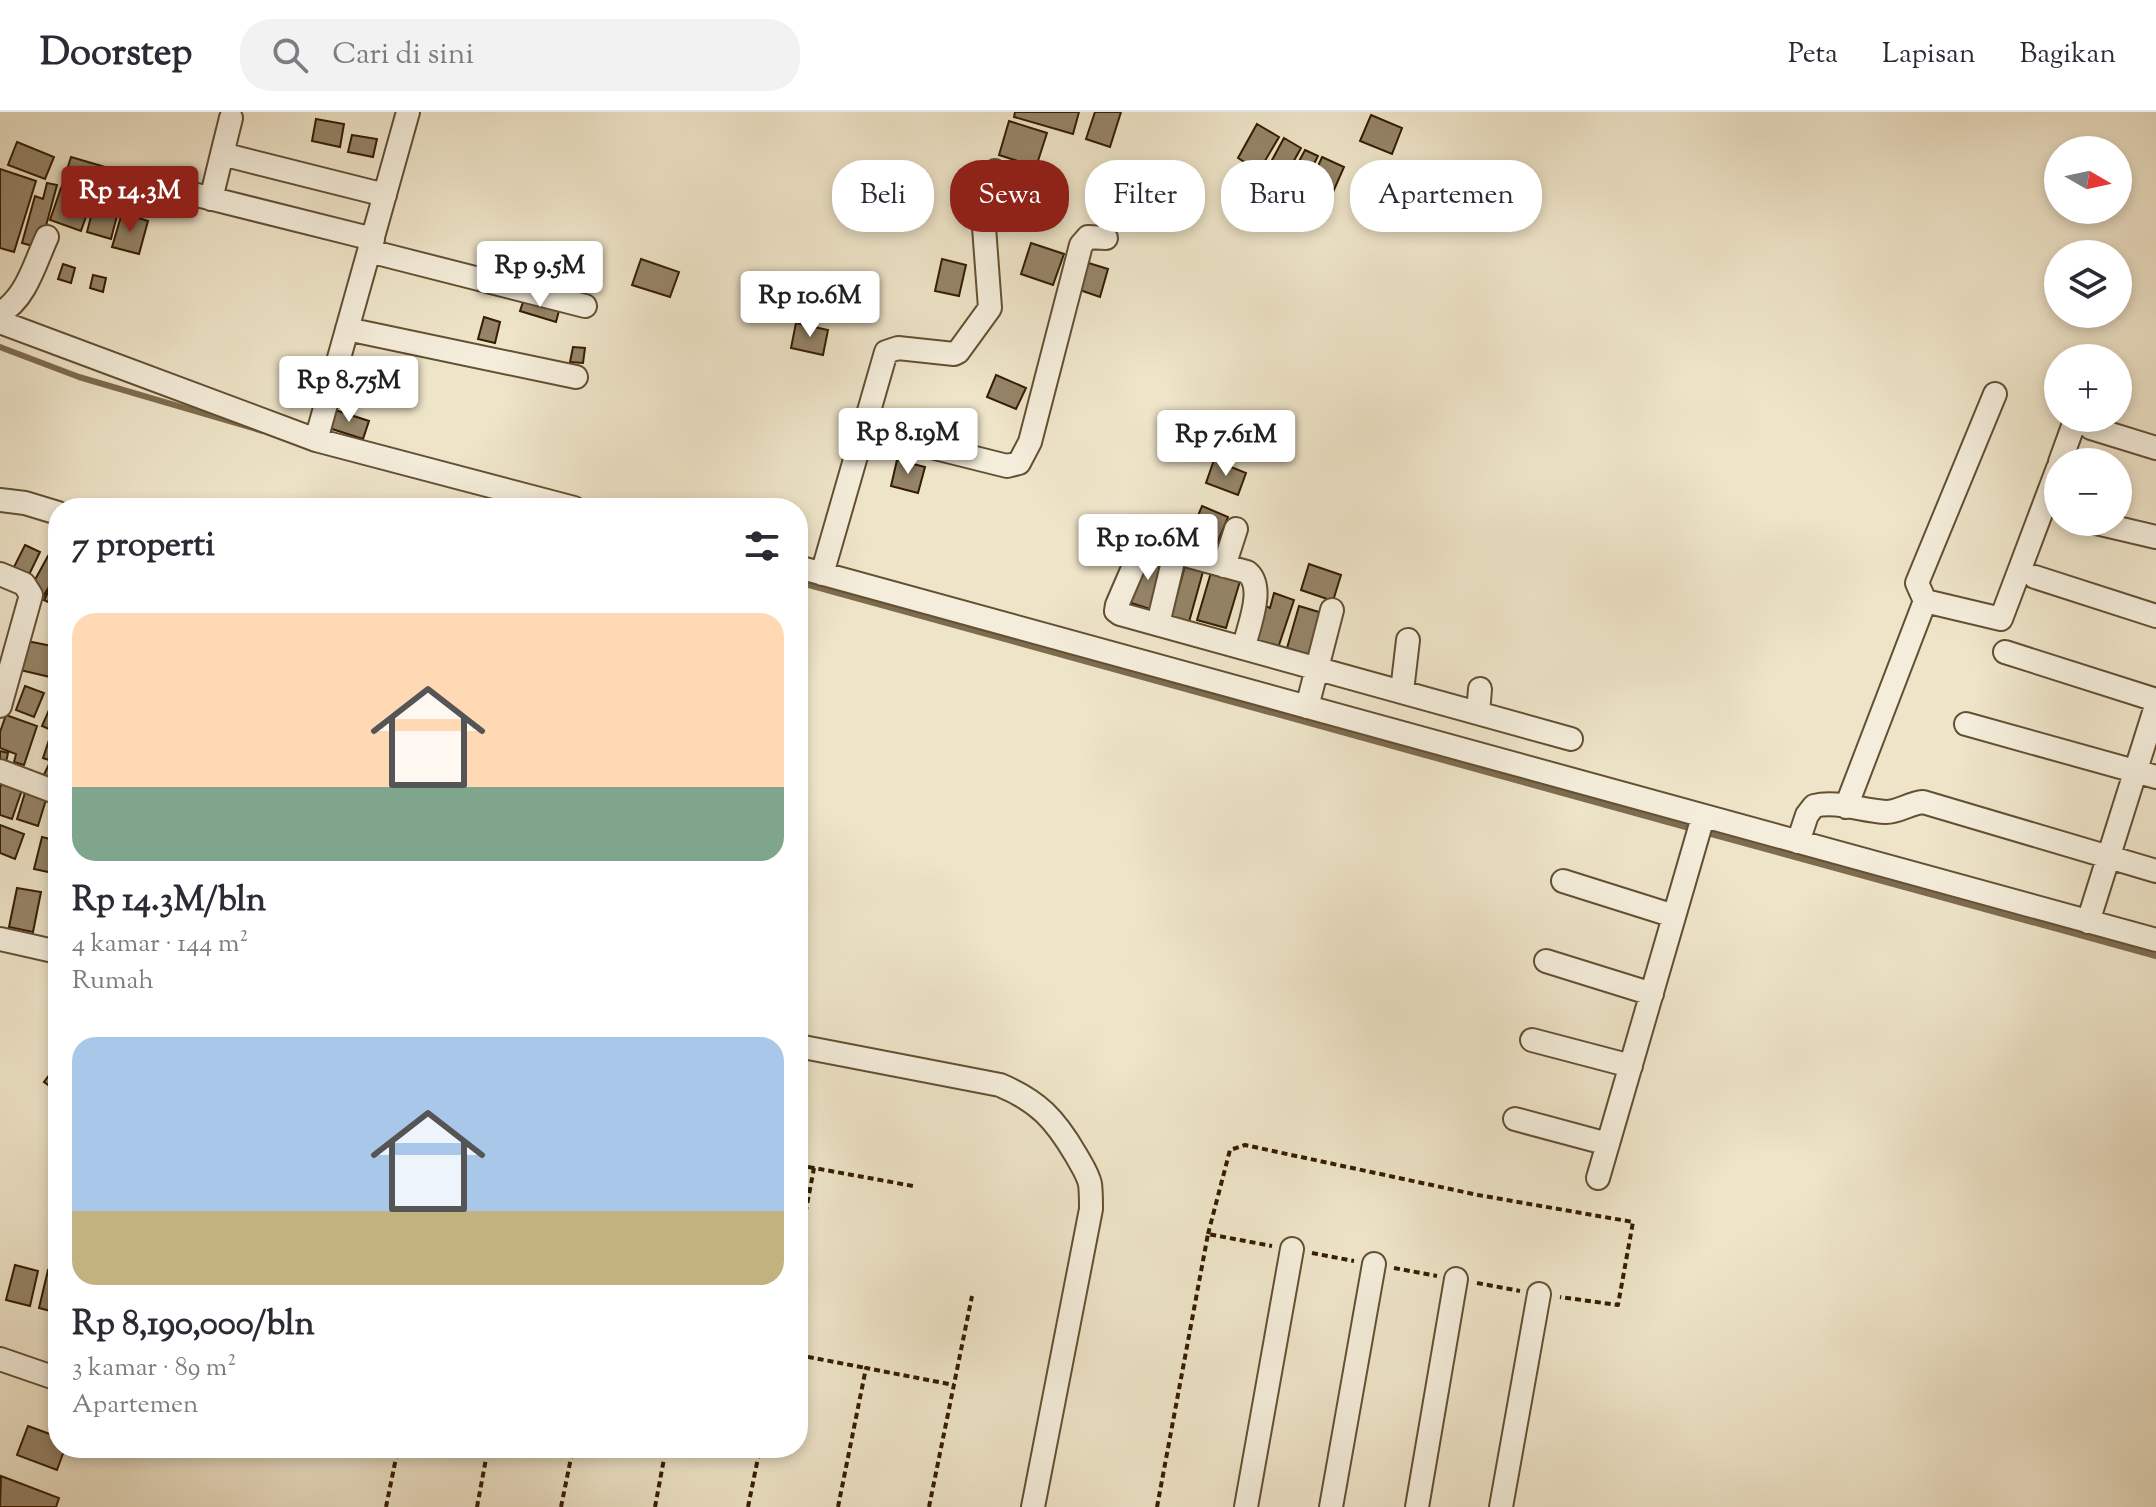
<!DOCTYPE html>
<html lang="id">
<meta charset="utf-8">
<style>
:root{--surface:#fff;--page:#f2f2f3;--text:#2b2b33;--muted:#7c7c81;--line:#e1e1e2;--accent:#8f2418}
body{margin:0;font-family:"Sorts Mill Goudy",serif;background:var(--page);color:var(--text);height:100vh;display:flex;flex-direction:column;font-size:30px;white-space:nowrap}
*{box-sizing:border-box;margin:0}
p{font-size:26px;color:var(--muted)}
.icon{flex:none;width:44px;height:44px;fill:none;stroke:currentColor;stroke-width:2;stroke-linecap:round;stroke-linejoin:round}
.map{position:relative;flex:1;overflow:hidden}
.side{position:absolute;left:48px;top:386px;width:760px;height:960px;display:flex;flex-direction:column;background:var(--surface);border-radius:32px;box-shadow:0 4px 12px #0003}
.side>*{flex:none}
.banner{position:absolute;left:832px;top:48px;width:760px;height:72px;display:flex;gap:16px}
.needle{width:52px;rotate:99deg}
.tools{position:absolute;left:2044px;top:24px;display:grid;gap:16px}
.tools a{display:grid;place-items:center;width:88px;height:88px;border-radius:50%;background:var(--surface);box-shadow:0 4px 12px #0003;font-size:40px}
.price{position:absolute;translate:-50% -68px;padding:0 18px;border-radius:8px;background:#fff;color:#222;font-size:26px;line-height:52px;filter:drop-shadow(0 2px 4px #0008)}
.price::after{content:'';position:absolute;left:50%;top:48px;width:24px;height:18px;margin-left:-12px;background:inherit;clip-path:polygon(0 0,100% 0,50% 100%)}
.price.selected{background:var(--accent);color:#fff}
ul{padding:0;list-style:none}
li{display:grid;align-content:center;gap:16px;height:424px;padding:0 24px}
li span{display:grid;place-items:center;height:248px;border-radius:24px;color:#555}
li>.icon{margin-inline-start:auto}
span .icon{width:144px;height:144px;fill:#fffc;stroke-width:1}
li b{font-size:34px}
h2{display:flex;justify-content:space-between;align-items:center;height:96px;padding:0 24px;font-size:34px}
.tag{padding:0 28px;border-radius:32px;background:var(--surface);box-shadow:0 4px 12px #0003;font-size:28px;line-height:72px}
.tag.selected{background:var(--accent);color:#fff}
header{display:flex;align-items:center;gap:48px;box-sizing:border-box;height:112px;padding:0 40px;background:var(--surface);border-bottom:2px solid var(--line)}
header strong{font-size:38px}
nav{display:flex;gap:44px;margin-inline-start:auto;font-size:28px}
.search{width:560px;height:72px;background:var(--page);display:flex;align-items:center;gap:20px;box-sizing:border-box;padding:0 28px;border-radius:32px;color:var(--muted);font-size:30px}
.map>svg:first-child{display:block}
</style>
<header>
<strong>Doorstep</strong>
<div class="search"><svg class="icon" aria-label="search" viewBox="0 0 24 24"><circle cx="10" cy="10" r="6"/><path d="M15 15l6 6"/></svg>Cari di sini</div>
<nav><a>Peta</a><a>Lapisan</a><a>Bagikan</a></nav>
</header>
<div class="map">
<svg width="2156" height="1395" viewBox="0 0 2156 1395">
<rect width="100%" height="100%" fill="#eee4c8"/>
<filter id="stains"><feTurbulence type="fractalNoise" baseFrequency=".0025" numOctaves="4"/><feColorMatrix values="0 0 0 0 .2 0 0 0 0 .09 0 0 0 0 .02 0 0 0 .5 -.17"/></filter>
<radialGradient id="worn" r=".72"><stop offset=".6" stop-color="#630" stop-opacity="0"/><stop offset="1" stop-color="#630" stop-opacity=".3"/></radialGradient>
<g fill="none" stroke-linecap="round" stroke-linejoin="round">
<path stroke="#7e6c4f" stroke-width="6" d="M0,235L79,265L263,319
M798,470L1693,717
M1704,720L2156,844"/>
</g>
<path fill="#958468" stroke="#351d00" stroke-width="2" d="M1015,0H1079L1073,22L1014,5Z
M1095,0H1121L1110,35L1086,27Z
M1371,3L1402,16L1392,42L1360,29Z
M316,7L344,12L340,35L312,29Z
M1009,9L1047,21L1036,55L999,43Z
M1257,12L1279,25L1259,59L1238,46Z
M352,23L377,27L373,45L348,40Z
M1284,26L1301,36L1282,70L1265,61Z
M17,30L54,45L45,67L8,53Z
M1305,38L1318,44L1301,77L1288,70Z
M71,45L163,72L154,101L62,74Z
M1322,45L1344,55L1330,87L1308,77Z
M0,57L36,69L14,140L0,136Z
M1262,67L1283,79L1267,105L1247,93Z
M47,71L57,73L40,136L22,131L35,84L43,87Z
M1109,72L1134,80L1123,115L1098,108Z
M61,76L92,87L81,119L50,108Z
M95,89L119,96L111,127L87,120Z
M122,101L148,109L139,142L112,135Z
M1031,131L1064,142L1053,173L1021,162Z
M641,147L679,160L670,185L632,173Z
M942,147L966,153L959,184L935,179Z
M1082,149L1108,157L1100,185L1074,176Z
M63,152L75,156L71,171L58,167Z
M93,163L106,166L103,180L90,176Z
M525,184L560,195L556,210L520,199Z
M484,205L500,210L495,231L478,227Z
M796,211L828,218L823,243L791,236Z
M573,235L585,236L583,251L570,250Z
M996,263L1026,276L1016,297L987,285Z
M335,298L369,309L363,327L329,316Z
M1248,301L1278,316L1263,347L1233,332Z
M897,348L925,355L918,381L891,374Z
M1214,348L1246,361L1238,383L1206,371Z
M1202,394L1228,405L1216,434L1190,423Z
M25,433L40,440L27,467L12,459Z
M1141,441L1172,452L1156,499L1125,489Z
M48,444L58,450V459L43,485L30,477Z
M1186,450L1204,456L1189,510L1163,502L1169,481L1177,483Z
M1309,452L1341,463L1333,489L1301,478Z
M1212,457L1241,466L1226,516L1197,508Z
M58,461V495L44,488Z
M1274,481L1294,488L1278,536L1249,526L1260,492L1270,496Z
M1299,494L1329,503L1316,545L1287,536Z
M27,529L57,535L50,565L20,558Z
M25,574L44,581L34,605L16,598Z
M53,589L58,591V621L42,614Z
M6,603L37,614L24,653L14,650L16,642L0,636V620Z
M49,628L58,631V651L43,646Z
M0,639L8,641L5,655L0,654Z
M49,652L58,656V677L41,669Z
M4,665L24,672L12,707L0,703V676Z
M27,674L48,681L38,714L17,707Z
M0,713L24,722L15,747L0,741Z
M42,725L58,729L53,761L34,757Z
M17,776L41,780L33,820L9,815Z
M56,954L58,956V980L44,970Z
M15,1153L38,1159L30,1194L6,1188Z
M48,1158L58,1160V1201L39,1196Z
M28,1314L58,1325V1336H65L57,1358L17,1343Z
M105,1336H131L130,1342Z
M1,1364L59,1386L56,1395H0Z"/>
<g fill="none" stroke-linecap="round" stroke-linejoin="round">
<defs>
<path id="minor" d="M231,6L222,42L385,83
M181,79L373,127
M211,87L222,42
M369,139L585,194
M0,201C26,187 35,151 47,125
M0,210L316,328L574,396
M347,217L576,265
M2091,316L2156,336
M863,318L1007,354L1019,351L1030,330L1081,133L1088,125L1106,126
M316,328L408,0
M2060,350L2076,306
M0,388L25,391L58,401
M2092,410L2156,425
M1224,454L1236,417
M798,455L2156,828
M0,462L24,472L31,483L0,594
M822,462L886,240L898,236L954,242L958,240L990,196L984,115L995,59
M2035,465L2156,504
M1925,489L2001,507L2058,356
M1158,512L1175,441
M1244,535C1248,515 1266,475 1247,460L1152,434L1142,435L1117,493L1116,499L1120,502L1571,627
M2005,540L2156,588
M1402,579L1408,528
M1307,595L1332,498
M1478,601L1480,577
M1966,612L2156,665
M0,659L58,681
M1846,695L1925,489L1917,471L1995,282
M1798,730L1807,703L1814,694C1837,688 1862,699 1886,700C1899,700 1910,691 1923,690L2156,759
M1563,769L1674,804
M2088,810L2156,594
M0,827L58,840
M1546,849L1652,882
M1532,928L1631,954
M798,934L1000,973C1038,989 1055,1007 1076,1043C1081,1052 1088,1062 1090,1072C1091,1079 1091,1089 1091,1097L1033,1395
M1515,1007L1608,1032
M1598,1066L1703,705
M0,1247L58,1267
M1246,1395L1292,1137
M1331,1395L1374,1152
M1417,1395L1456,1167
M1501,1395L1539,1182"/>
</defs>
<use href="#minor" stroke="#634f32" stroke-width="26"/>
<path stroke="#351d00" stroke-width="4" stroke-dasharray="6 4" stroke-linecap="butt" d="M798,1053L814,1056
M1208,1122L1230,1038L1245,1033L1478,1083L1633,1110L1618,1193L1560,1185
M798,1140L814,1056L913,1074
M1312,1141L1354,1149
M1394,1156L1437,1164
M1477,1171L1520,1179
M798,1243L866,1256
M386,1395L398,1336
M477,1395L488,1336
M561,1395L573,1336
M655,1395L666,1336
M748,1395L760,1336
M838,1395L866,1256L954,1273
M929,1395L972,1184
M1157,1395L1208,1122L1272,1134"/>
<use href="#minor" stroke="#f4eddb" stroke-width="22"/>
</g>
<rect width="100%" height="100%" filter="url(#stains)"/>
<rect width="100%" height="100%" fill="url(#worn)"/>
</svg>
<div class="tools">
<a><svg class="needle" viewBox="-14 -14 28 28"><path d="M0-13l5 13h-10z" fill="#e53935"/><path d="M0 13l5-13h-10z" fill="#7c7c81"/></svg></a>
<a><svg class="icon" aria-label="layers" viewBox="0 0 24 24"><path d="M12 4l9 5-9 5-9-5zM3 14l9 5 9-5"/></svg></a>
<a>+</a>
<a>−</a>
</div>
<b class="price selected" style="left:130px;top:122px">Rp 14.3M</b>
<b class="price" style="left:540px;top:197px">Rp 9.5M</b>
<b class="price" style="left:810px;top:227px">Rp 10.6M</b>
<b class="price" style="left:349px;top:312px">Rp 8.75M</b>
<b class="price" style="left:908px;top:364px">Rp 8.19M</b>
<b class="price" style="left:1226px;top:366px">Rp 7.61M</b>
<b class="price" style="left:1148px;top:470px">Rp 10.6M</b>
<div class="banner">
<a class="tag">Beli</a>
<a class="tag selected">Sewa</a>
<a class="tag">Filter</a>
<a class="tag">Baru</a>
<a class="tag">Apartemen</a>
</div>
<section class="side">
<h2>7 properti<svg class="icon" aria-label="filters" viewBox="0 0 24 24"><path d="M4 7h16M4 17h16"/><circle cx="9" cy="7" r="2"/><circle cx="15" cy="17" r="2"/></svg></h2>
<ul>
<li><span style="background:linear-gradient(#ffd9b3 70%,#7fa58c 0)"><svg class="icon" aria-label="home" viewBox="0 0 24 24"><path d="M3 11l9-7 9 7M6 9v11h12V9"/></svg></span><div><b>Rp 14.3M/bln</b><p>4 kamar · 144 m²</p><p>Rumah</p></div></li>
<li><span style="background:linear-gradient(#a9c7e8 70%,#c2b280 0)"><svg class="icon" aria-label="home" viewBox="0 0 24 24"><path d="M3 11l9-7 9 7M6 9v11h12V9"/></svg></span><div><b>Rp 8,190,000/bln</b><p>3 kamar · 89 m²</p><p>Apartemen</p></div></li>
</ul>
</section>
</div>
